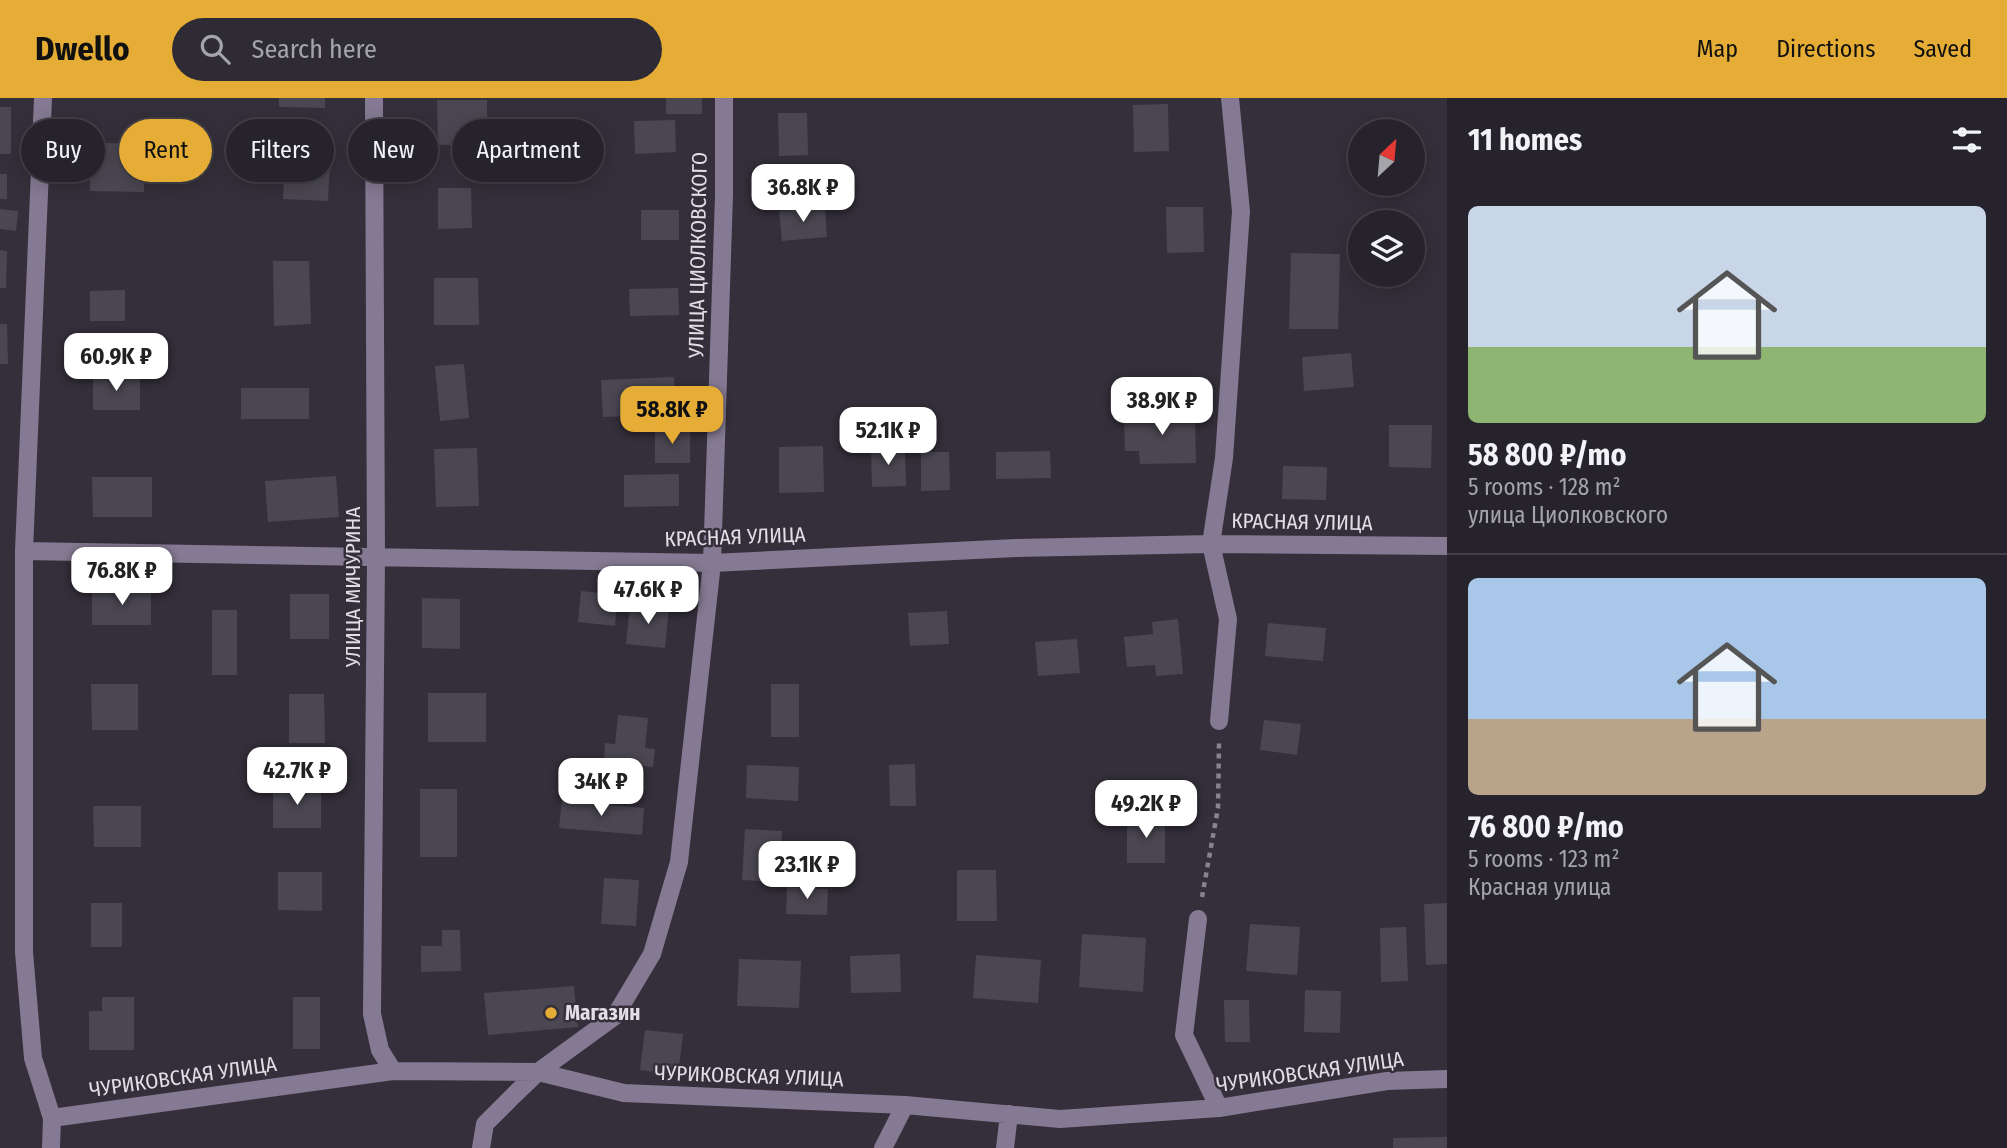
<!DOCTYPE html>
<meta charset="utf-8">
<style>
:root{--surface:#27232c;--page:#2f2b34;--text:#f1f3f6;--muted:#a4a4a9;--line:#434048;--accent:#e5ad35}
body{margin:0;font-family:"Fira Sans Condensed",sans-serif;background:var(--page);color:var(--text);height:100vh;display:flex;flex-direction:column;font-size:26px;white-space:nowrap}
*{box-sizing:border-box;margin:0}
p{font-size:23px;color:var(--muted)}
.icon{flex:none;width:38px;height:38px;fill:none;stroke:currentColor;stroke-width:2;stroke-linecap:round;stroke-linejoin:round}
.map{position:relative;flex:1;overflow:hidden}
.details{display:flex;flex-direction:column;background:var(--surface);width:560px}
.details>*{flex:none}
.guide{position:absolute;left:21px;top:21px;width:665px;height:63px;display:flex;gap:14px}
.needle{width:46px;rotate:26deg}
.fabs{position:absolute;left:1348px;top:21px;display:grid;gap:14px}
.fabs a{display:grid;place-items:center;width:77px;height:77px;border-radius:50%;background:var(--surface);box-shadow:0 4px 18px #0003,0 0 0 2px var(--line);font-size:35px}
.price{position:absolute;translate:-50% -60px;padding:0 16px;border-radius:14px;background:#fff;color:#222;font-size:23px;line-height:46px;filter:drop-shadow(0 2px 4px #0008)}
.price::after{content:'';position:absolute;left:50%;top:42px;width:21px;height:16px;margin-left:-10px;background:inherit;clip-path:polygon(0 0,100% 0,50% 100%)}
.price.current{background:var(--accent);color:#111}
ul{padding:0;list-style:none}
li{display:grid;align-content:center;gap:14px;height:371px;padding:0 21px}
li+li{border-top:2px solid var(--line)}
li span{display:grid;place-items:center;height:217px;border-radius:10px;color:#555}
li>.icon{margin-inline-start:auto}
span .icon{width:126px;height:126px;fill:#fffc;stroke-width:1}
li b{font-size:30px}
h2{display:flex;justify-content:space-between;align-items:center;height:84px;padding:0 21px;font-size:30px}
.tag{padding:0 24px;border-radius:32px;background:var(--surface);box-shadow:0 4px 18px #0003,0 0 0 2px var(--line);font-size:24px;line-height:63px}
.tag.current{background:var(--accent);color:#111}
header{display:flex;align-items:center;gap:42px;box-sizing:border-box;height:98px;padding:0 35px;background:var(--accent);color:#111}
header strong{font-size:33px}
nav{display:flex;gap:38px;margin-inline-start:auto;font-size:24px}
.search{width:490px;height:63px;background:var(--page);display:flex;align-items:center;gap:18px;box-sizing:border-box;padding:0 24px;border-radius:38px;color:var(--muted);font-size:26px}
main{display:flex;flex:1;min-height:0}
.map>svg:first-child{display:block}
</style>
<header>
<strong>Dwello</strong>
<div class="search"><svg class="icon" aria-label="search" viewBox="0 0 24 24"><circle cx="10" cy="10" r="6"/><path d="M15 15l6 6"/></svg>Search here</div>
<nav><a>Map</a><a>Directions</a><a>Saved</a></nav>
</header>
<main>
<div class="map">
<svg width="1447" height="1050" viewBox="0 0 1447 1050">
<rect width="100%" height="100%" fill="#342f3a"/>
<path fill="#4b4752" d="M279,0H325V10L279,9Z
M666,0H702V16H666Z
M437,2H487V46L438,47Z
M1168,6L1169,53L1134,54L1133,7Z
M0,9H11V56H0Z
M778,15H807L808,57L779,58Z
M675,22L676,54L635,56L634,23Z
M103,45L145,46L144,94L90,93V52H102Z
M285,61L330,64L328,103L283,101Z
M0,76H7V101H0Z
M438,90H471L472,130L438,131Z
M825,109L827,139L782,143L779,113Z
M1166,109H1203L1204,154L1167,155Z
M0,111L18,113L16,133L0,131Z
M641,112H679V142H641Z
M0,152L7,153L6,190H0Z
M1291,155L1340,156L1338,231H1289Z
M273,163H309L311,226L274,228Z
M434,180H478L479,227H434Z
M678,190L679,217L630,218L629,191Z
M125,192V223H90V193Z
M0,226H7L8,266H0Z
M1351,255L1354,289L1304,293L1302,259Z
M464,266L469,320L440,323L435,268Z
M93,278H140V312H93Z
M674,279L676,316L603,319L601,282Z
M241,290H309V321H241Z
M1195,315L1196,365L1140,366L1139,353H1125L1124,316Z
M1389,327H1432L1431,370L1389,369Z
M655,331H690V365H655Z
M823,348L824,394L779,395V349Z
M871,349H905L906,388L872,389Z
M477,350L479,408L436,409L434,351Z
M1050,353L1051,380L996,381V354Z
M921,354H949L950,392L921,393Z
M1283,368L1327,369L1326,402L1282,401Z
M679,376V408L624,409V377Z
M336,378L339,419L268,424L265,383Z
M92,379H152V419H93Z
M151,491V527H92V492Z
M581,493L618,497L615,528L578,524Z
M290,496H329V541H290Z
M422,500L460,501V551L422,550Z
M630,506L669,510L665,550L626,546Z
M212,512H237V577H212Z
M947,513L949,546L910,548L908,515Z
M1178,521L1183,576L1156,578L1155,567L1127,569L1124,539L1153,536L1152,524Z
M1268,525L1326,530L1323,563L1265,558Z
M1077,541L1080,575L1038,578L1035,544Z
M91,586H138V632H92Z
M771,586H799V639H771Z
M428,595H486V644H428Z
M289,596H324L325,645H289Z
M618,617L648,620L645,650L655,651L653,669L604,664L605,645L615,646Z
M1264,622L1301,626L1297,657L1260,652Z
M915,666L916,708H890L889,667Z
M747,667L799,669L798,703L746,700Z
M321,687V730H273V688Z
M420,691H457V759H420Z
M562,702L644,710L642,737L559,730Z
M93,708H141V749H94Z
M1165,719V765H1127V720Z
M745,731L782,733L780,784L742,782Z
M957,772H996L997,823H957Z
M278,774H322V813L278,812Z
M604,780L639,782L636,828L601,826Z
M787,789L828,791L827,817L786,816Z
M91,805H122V849H91Z
M1447,805V866L1426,867L1424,806Z
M1250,826L1300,829L1297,877L1246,873Z
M1406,829L1408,883L1381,884L1380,830Z
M442,832H460L461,873L421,874V848H442Z
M1082,836L1146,840L1143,894L1079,889Z
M900,856L901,894L851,895L850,858Z
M976,857L1041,862L1038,905L973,900Z
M739,861L801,863L799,910L737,908Z
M574,888L578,929L488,937L484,895Z
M1305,892L1341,893L1340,935L1304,934Z
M102,899H134V952H89V913H102Z
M293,899H320V951H293Z
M1224,902H1249L1250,944H1225Z
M645,932L683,936L678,977L640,972Z
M1447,1039V1050H1393V1040Z"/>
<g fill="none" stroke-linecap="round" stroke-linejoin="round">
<path stroke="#88848d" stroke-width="4.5" stroke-dasharray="5 5" stroke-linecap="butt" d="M1202,799L1218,710L1219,645"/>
<path stroke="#847a93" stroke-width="18" d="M43,0L24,453V854L33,960L52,1020L51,1050
M374,0L376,461L372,916L380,952L393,973
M24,453L712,465L1016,450L1211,446L1447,448
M1219,623L1228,521L1211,446L1224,360L1241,113L1230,0
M1198,821L1184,937L1219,1010
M52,1020L393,973L538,974L624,995L905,1007L1060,1021L1219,1010L1387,983L1447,981
M481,1050L485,1026L512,999L538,974L615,918L652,856L679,764L712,465L724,97V0
M883,1050L905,1007
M1005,1050L1009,1016"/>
</g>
<circle fill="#e5ad35" stroke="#342f3a" stroke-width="2.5" cx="551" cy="915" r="7"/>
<g text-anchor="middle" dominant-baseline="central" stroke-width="5" stroke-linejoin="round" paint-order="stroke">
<g font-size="21" fill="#e1dee5" stroke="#342f3a">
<text transform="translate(698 157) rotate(-89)">УЛИЦА ЦИОЛКОВСКОГО</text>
<text transform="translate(1302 424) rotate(1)">КРАСНАЯ УЛИЦА</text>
<text transform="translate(735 439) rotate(-2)">КРАСНАЯ УЛИЦА</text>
<text transform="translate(353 489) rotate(-90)">УЛИЦА МИЧУРИНА</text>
<text transform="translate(1310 974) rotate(-8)">ЧУРИКОВСКАЯ УЛИЦА</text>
<text transform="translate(749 978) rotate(2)">ЧУРИКОВСКАЯ УЛИЦА</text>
<text transform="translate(183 979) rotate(-8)">ЧУРИКОВСКАЯ УЛИЦА</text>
</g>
<g font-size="21" font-weight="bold" fill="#e1dee5" stroke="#342f3a" text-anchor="start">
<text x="565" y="915">Магазин</text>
</g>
</g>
</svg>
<div class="fabs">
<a><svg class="needle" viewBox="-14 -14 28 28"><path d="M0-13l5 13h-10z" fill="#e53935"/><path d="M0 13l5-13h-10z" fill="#a4a4a9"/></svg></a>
<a><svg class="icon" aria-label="layers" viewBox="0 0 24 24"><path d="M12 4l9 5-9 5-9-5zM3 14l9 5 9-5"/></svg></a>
</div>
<b class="price" style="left:803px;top:126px">36.8K ₽</b>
<b class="price" style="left:116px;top:295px">60.9K ₽</b>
<b class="price" style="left:1162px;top:339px">38.9K ₽</b>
<b class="price current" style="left:672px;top:348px">58.8K ₽</b>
<b class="price" style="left:888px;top:369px">52.1K ₽</b>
<b class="price" style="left:122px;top:509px">76.8K ₽</b>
<b class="price" style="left:648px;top:528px">47.6K ₽</b>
<b class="price" style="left:297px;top:709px">42.7K ₽</b>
<b class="price" style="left:601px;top:720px">34K ₽</b>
<b class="price" style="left:1146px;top:742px">49.2K ₽</b>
<b class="price" style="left:807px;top:803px">23.1K ₽</b>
<div class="guide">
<a class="tag">Buy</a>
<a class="tag current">Rent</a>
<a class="tag">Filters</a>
<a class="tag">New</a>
<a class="tag">Apartment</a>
</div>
</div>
<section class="details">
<h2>11 homes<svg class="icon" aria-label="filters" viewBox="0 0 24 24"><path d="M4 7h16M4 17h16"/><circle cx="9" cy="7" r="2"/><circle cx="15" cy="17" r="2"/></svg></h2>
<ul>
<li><span style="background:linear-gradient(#c9d6e8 65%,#8fb573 0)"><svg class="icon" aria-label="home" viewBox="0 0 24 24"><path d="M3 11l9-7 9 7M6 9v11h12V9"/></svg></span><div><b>58 800 ₽/mo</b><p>5 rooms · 128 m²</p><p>улица Циолковского</p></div></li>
<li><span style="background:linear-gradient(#a9c7e8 65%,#b9a48a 0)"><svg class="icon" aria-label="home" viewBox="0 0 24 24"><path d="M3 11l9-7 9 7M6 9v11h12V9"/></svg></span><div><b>76 800 ₽/mo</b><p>5 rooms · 123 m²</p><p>Красная улица</p></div></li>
</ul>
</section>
</main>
